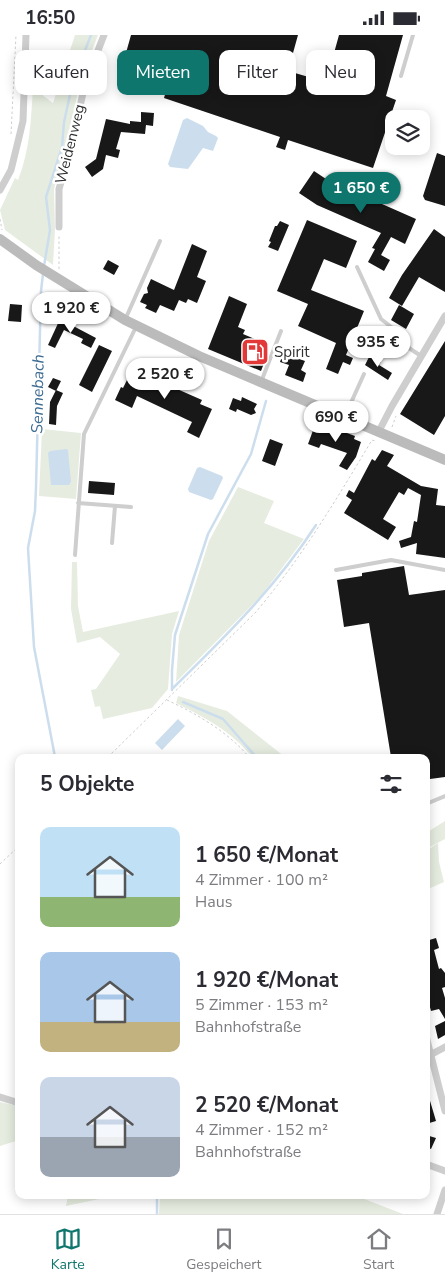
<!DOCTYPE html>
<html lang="de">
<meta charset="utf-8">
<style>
:root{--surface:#fff;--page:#f2f2f3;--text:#2b2b33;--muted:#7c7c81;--line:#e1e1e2;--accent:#0f766e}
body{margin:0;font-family:"Nunito Sans",sans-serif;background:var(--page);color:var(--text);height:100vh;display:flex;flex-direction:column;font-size:19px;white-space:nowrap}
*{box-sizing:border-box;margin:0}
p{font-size:16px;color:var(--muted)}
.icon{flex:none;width:28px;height:28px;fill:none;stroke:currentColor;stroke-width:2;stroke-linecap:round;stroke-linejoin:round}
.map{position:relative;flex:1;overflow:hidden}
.side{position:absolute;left:15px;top:719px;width:415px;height:445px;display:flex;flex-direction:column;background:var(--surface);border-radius:10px;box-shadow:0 2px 12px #0003}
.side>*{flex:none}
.guide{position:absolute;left:15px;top:15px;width:415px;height:45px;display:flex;gap:10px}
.fabs{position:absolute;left:385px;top:75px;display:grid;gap:10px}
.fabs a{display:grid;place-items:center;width:45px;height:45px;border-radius:10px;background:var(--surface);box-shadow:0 2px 12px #0003;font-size:25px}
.price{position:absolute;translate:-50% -42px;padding:0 11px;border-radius:18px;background:#fff;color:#222;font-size:16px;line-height:32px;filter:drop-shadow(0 1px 2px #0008)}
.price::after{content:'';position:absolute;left:50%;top:30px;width:15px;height:11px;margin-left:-8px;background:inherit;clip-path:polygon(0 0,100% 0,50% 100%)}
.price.on{background:var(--accent);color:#fff}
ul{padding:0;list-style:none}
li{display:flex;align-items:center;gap:15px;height:125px;padding:0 25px}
li span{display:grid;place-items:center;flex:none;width:140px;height:100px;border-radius:10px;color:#555}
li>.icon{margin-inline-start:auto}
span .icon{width:60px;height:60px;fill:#fffc;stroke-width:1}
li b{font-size:21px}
h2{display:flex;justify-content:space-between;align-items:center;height:60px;padding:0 25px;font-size:21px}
.pill{padding:0 18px;border-radius:10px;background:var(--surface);box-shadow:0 2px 12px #0003;font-size:18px;line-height:45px}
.pill.on{background:var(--accent);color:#fff}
.status{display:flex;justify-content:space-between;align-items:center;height:35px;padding:0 25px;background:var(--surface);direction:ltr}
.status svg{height:14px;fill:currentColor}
.menu{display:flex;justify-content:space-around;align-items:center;height:70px;border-top:1px solid var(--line);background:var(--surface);font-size:14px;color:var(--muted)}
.menu a{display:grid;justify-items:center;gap:2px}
.menu .on{color:var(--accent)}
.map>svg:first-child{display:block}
</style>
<div class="status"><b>16:50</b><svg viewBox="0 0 49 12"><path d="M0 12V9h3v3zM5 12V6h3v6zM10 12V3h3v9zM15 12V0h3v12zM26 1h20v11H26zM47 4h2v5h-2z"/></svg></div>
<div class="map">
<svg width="445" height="1179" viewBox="0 0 445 1179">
<rect width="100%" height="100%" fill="#fff"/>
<path fill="#e6ede0" d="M75,0H98L80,47L65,117L54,154L55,194L53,230L5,195L0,175L15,143L18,145C30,115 31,84 33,53L53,68Z
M42,394L81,398L76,464L39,461Z
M238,452L274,466L264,488L304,504L261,561L176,647L179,600L209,506Z
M72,527H77L78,571L83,597L179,576L172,599L168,654L152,673L103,684L100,671L95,672L91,655L96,654L120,619L100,602L77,608L71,574Z
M178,661L227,676L285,722H252C230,695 207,684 176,668Z
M445,786V804L426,814V798Z
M438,808L439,827L444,847L426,855V816Z
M0,1067L19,1071V1105L0,1111Z
M68,1160H118L66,1171Z
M160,1160H354L403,1179H159Z"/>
<path fill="#ccdeed" d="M187,83L203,91L208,97L216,101L218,103L213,116L203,113L188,134L170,132L168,129L183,85Z
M66,414L68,415L71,447L69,450H51L48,418L50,416Z
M200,432L222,441L223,443L213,464L211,465L189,457L188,454L197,433Z
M178,684L185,691L162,715L155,708Z"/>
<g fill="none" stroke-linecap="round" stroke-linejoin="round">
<path stroke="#ccdeed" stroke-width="2.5" d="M44,231L50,195L46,162L62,112L64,87L73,46L91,0
M43,239L41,256L36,452L35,476L28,513L34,612L55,722
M172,654C224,603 276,552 316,490
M172,655V635L175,600L208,499L251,419L266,366
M183,667L223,684L256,722
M157,1179V1160"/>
</g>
<path fill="#181818" d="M131,0H298L288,36L326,47L339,0H403L386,61L396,65L373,133L288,105L285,115L276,112L280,102L164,63L166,56L119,43Z
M141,77L154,78L153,91L146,90L145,99L121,97L116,114L120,115L118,123L106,120L103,134L92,142L85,132L96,124L106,84L130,89V86L141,87Z
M437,118L445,121V171L425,165L423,161Z
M314,136L338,152L339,150L416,184L405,209L391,202L381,220L390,225L384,236L368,227L375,214L372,213L381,198L317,170L299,158Z
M307,185L357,206L346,233L324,224L311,255L364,276L346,320L353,323L350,330L343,327L338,339L326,334L336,308L298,291L308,269L277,256Z
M280,186L289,190L278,216L268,212L271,207L269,206L275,191H277Z
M434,194L445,202V257L419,242L402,271L389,263L402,240Z
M192,209L207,216L197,242L206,246L197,268L188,264L186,268L179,265L174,276L160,270L156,278L145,273L147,270L140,267L144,259L148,258L147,253L151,244L174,255Z
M108,225L119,231L114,240L103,234Z
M229,261L247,269L238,292L245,295L243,299L267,309L262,321L266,323L261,336L208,314Z
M10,269L22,270L21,287L8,286Z
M399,270L414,279L406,294L391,285Z
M60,284L96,303L91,313L81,308L83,304L64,295L55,313L48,310Z
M445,306V381L434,400L400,379Z
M99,310L112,316L92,357L79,350Z
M283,318L305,326L301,335L306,338L303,347L285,340L289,330L280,327Z
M370,320L381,327L379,330L392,338L388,345L365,330Z
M134,331L148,338L146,344L167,354L168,350L202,365L200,369L212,374L199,403L187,397L192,387L137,361L132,373L115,365L121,352L123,353Z
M53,343L61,346L56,356L48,352Z
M56,355L63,358L57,371L56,390L49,389L50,367Z
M242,362L257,369L254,374L256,378L251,380L237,374L236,377L229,374L233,363L241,366Z
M315,390L340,398L341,397L347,398L355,401L354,404L361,407L356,422L347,435L339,431L347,418L321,409L319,413L308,409Z
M270,404L283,409L275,431L262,426Z
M382,415L394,420L387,431L421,451L438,454L436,470L445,471V523L416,519L417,508L401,513L399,506L411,502L414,486L417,487L421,460L408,453L404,460L399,457L383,484L396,492L388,505L344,478L352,465L346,461L349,455L354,458L372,424L375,426Z
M89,446L115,448L114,460L88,458Z
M404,531L409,560L445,555V742L430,744V739H426V722H391L369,588L344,592L337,545L362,541V538Z
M436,903L439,913L434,915L439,934L441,933L445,938V952L442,953L445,963V984L439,974L431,976L426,957V915H429L426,906Z
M445,986V1000L438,1004L435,991Z
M428,1059L436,1086L426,1089V1060Z
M426,1100L436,1103L431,1114L426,1112Z"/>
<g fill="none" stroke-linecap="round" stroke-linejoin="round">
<path stroke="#cecece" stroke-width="1" stroke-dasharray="2.5 2.5" stroke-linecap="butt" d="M11,99L16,0
M0,184L2,195
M59,234V200
M392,392L396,381
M167,665C197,679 228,697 249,722
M108,722L255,578C301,524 336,465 372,405L375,406
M0,829L19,811"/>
<path stroke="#cecece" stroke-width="4" d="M401,41L413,0
M357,232L381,284L399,298L400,307L421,321
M125,285L160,206
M261,347L281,296
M345,381L364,339
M78,468L131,472
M112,508L115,471
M75,520L84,399L136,292
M336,535L391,525L445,535
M426,769L445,761"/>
<path stroke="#cecece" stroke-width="7" d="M0,155L11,135L23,86L26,0
M59,192V154L70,116L85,49L104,0
M378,398L392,371L445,281
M426,1001L445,1076
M432,1019L445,1012
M0,1062L19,1068
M426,1129L445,1136
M437,1179L445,1155"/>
<path stroke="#bbb" stroke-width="10" d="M0,204L36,230L125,285L199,321L445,425"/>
</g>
<defs>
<symbol id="fuel-square" viewBox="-11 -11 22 22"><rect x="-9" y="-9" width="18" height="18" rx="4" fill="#e33838" stroke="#fff"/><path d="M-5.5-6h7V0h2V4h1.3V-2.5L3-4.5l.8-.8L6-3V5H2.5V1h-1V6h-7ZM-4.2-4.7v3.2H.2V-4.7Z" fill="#fff"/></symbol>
</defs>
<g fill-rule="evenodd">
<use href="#fuel-square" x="239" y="301" width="32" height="32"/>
</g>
<g text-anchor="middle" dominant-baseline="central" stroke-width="5" stroke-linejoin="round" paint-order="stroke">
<g font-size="15" fill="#313131" stroke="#fff">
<text transform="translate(70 109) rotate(-76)">Weidenweg</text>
</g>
<g font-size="15" fill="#313131" stroke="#fff" text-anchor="start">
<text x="274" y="317">Spirit</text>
</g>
<g font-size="16" font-style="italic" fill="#3f6d93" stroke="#fff">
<text transform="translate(38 359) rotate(-89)">Sennebach</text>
</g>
</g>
</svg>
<div class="fabs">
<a><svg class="icon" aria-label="layers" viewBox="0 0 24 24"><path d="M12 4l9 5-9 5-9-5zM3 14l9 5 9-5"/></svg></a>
</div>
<b class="price on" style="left:361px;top:179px">1 650 €</b>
<b class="price" style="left:71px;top:299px">1 920 €</b>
<b class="price" style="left:378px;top:333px">935 €</b>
<b class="price" style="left:165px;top:365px">2 520 €</b>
<b class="price" style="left:336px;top:408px">690 €</b>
<div class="guide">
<a class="pill">Kaufen</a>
<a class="pill on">Mieten</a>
<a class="pill">Filter</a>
<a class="pill">Neu</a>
</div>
<section class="side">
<h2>5 Objekte<svg class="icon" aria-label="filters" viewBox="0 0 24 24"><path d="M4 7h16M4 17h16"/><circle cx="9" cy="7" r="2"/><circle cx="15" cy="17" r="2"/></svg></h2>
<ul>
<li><span style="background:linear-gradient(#bfe0f5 70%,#8fb573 0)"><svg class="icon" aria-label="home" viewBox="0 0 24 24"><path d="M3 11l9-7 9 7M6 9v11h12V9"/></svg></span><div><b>1 650 €/Monat</b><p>4 Zimmer · 100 m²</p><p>Haus</p></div></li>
<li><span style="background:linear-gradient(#a9c7e8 70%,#c2b280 0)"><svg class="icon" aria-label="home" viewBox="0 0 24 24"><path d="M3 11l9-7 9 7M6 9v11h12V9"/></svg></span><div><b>1 920 €/Monat</b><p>5 Zimmer · 153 m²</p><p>Bahnhofstraße</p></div></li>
<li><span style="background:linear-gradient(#c9d6e8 60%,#9aa5b1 0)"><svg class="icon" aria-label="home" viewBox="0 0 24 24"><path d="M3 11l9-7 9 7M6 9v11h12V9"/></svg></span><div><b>2 520 €/Monat</b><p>4 Zimmer · 152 m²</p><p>Bahnhofstraße</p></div></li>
</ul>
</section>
</div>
<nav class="menu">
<a class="on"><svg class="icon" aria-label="map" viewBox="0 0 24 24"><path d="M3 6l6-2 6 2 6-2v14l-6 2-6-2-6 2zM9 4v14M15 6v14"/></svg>Karte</a>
<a><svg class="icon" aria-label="saved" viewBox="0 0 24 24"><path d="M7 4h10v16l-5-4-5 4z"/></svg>Gespeichert</a>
<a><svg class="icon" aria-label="home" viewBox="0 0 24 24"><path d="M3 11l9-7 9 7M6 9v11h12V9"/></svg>Start</a>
</nav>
